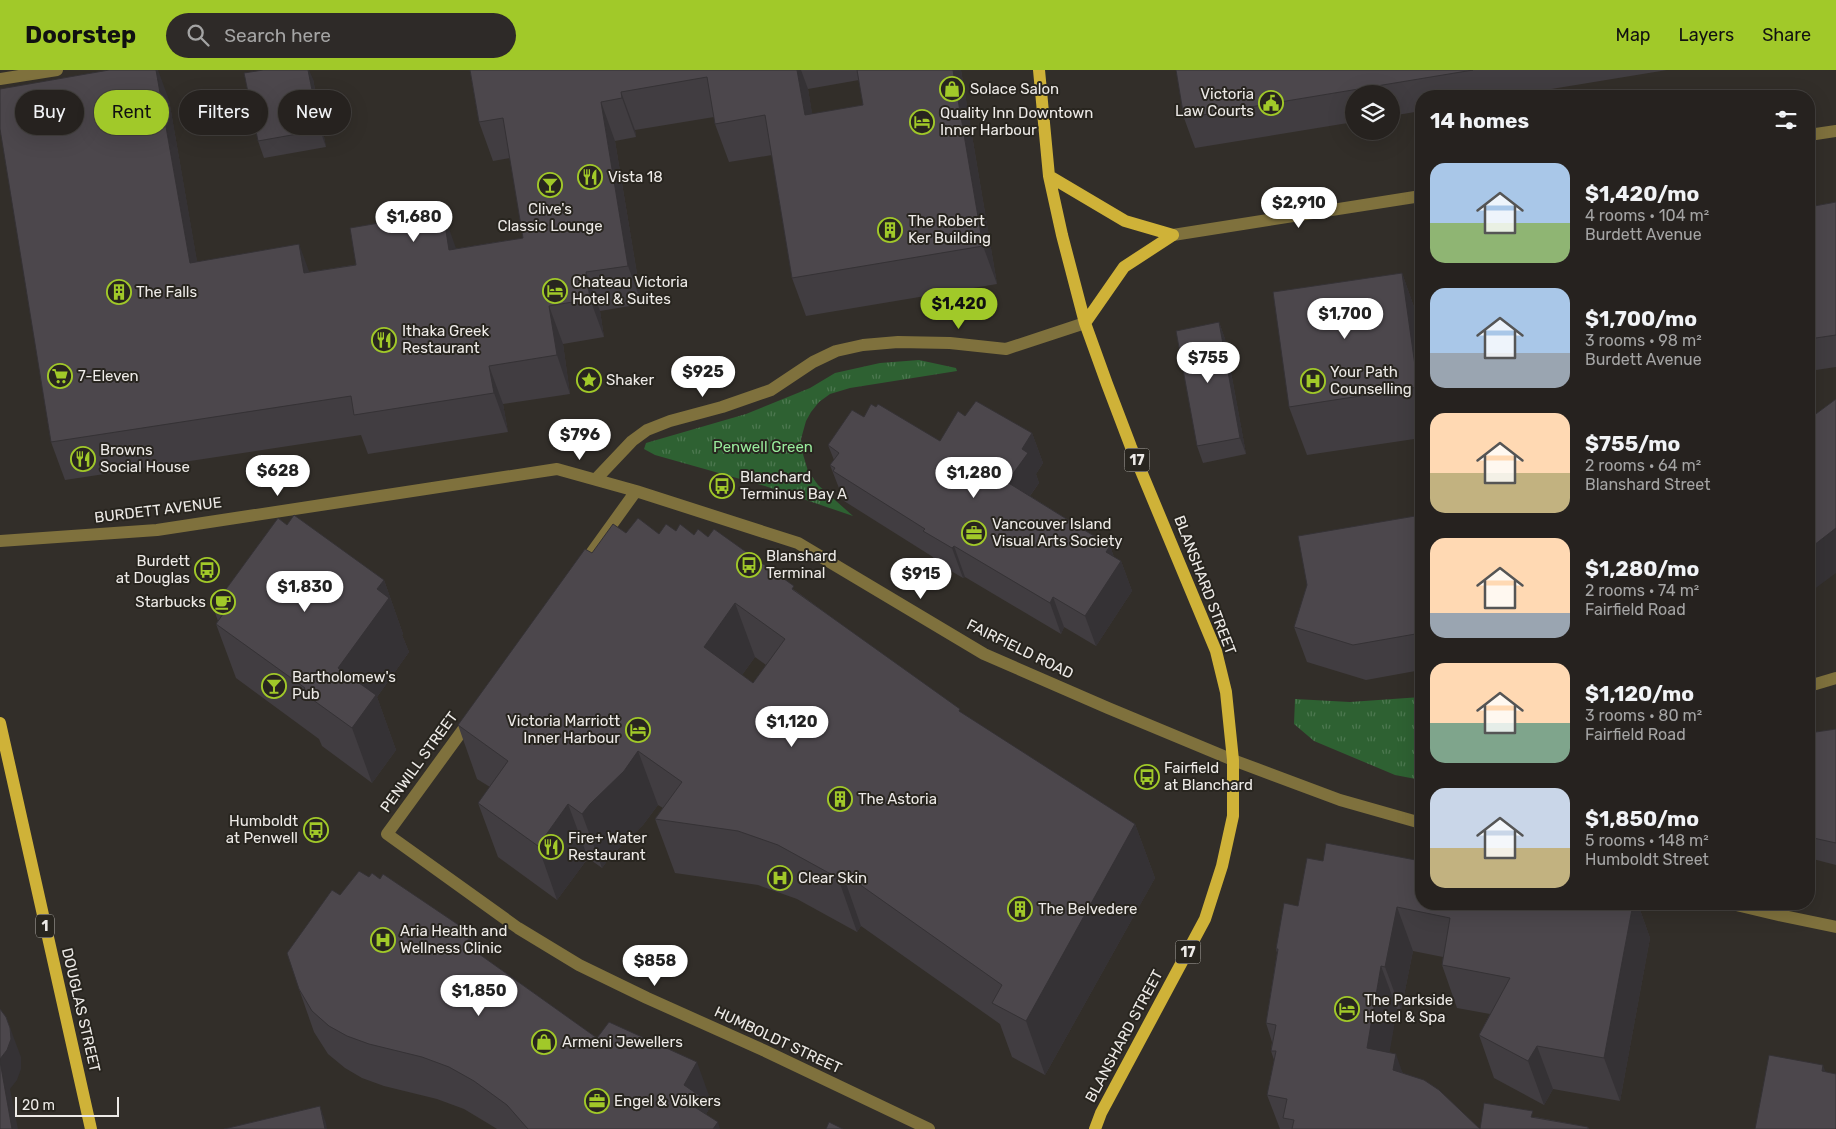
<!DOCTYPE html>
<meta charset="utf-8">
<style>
:root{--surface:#26221f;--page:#2e2a28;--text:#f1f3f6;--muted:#a4a4a4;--line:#423f3d;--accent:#a1c929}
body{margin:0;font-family:Rubik,sans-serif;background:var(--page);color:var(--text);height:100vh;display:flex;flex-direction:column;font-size:19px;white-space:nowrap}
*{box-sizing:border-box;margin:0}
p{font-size:16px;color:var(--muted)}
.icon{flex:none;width:28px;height:28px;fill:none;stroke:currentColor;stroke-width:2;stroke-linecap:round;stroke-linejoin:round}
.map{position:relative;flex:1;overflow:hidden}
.sheet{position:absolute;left:1415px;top:20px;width:400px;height:820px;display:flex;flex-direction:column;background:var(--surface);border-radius:20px;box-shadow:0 5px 20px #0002,0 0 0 1px var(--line)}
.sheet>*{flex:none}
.banner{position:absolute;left:15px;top:20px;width:475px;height:45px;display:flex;gap:10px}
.fabs{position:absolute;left:1345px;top:15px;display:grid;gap:10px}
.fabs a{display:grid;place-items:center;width:55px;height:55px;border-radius:50%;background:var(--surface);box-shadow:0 5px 20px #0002,0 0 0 1px var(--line);font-size:25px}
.scale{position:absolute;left:15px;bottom:12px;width:104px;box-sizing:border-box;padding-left:5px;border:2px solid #edeae7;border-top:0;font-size:14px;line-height:18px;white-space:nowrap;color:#edeae7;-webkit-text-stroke:4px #28251f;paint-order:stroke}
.price{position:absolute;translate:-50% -42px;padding:0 11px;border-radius:18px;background:#fff;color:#222;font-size:16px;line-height:32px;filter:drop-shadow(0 1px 2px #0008)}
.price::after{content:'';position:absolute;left:50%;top:30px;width:15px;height:11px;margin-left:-8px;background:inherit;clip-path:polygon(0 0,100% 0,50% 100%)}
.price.current{background:var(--accent);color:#111}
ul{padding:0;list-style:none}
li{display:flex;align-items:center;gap:15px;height:125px;padding:0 15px}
li span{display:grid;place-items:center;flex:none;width:140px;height:100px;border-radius:15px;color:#555}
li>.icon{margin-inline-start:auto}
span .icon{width:60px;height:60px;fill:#fffc;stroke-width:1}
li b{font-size:21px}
h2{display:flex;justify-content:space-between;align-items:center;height:60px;padding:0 15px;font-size:21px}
.tag{padding:0 18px;border-radius:22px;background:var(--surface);box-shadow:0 5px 20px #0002,0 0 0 1px var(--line);font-size:18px;line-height:45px}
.tag.current{background:var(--accent);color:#111}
header{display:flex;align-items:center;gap:30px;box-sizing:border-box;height:70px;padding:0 25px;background:var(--accent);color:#111}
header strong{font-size:24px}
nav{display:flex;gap:28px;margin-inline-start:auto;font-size:18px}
.search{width:350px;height:45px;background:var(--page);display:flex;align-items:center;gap:12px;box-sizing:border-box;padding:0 18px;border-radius:28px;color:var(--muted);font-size:19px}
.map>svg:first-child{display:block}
</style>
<header>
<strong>Doorstep</strong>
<div class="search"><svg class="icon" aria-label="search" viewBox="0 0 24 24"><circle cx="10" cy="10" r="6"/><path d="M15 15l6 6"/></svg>Search here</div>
<nav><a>Map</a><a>Layers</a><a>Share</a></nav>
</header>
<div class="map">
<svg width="1836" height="1059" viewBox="0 0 1836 1059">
<defs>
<pattern id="grass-tufts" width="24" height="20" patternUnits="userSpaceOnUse" patternTransform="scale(1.25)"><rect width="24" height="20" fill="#2e6132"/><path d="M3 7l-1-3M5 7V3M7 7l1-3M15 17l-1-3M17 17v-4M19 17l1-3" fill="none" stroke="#4d7850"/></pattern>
</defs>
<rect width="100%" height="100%" fill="#322e29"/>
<path fill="url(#grass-tufts)" d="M919,290L956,298L957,301L850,318L830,324L819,332L811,342L806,351L801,369L802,381L808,401L818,415L853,446L765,416L655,385L644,379L646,373L746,344L810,318L835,303L880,293Z
M1421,627V710L1395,705L1314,671L1294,654L1295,629L1350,632Z"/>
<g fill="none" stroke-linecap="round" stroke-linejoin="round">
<path stroke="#7f713d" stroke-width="12" d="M0,9L57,0
M1809,65L1836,61
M1173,165L1421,126
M596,409L632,371L647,360L670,351L722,337L771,320L813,292L836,281L863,275L898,272L950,273L1006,279L1085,253
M0,471L157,460L557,399L636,421L798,473L984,584L1108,638L1233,690L1340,730L1421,753
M582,496L636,421
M1809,616L1836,608
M470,650L387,764L518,858L579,895L647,928L763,980L929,1059
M1732,834L1774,844L1836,857"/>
<path stroke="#cfb238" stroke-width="12" d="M1039,0L1049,106L1062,165L1085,253L1107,314L1131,377L1216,581L1226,622L1233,690V746L1222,796L1205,849L1101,1043L1095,1059
M1049,106L1125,151L1173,165
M1085,253L1124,197L1173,165
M0,653L91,1059"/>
</g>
<path fill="#413d41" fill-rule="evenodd" d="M470,0H961L997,214L806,246L792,208L772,85L729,92L715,54L714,47L635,60L636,67L615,71L642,234L600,241L604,267L563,274L570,324L503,334L508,362L368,384L361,365L65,410L51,372L169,30L197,192L309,202L523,168L510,88L493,91L479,52ZM859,10L863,35L812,44L808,19Z
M1176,0H1667L1508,26H1421V41L1391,46V24H1354V52L1195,78L1184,48Z
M313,9L326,77L264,88L258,71Z
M1836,132V297L1809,301V137Z
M1402,203L1419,251L1421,265V368L1307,385L1289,337Z
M1219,252L1225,269L1246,384L1203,393L1197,376Z
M965,346L1032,363L1043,393L1036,404L1039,413L1030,426L1110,476L1114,487L1121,491L1132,521L1096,576L1064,557L1061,564L965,507L963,508L934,491L933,487L844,431L830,395L834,390L828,375L864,347L940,371Z
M1421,445V600L1366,610L1307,592L1294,557Z
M287,455L384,510L403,564L402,565L409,582L377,627L396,680L372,713L322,676L319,669L236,608L216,554L218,551L213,537Z
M676,461L708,467L796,521L961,643L1135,754L1155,808L1045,1005L1012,987L1000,954L861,856L857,862L797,829L758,815L675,803L655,749L663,738L658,735L643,755L610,787L602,798L588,788L557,830L498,787L478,733L490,717L477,709L458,655L592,483L626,463L659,464ZM755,587L766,595L753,613L742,605Z
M1836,659V795L1809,788V663Z
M340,825L479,884L597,968L712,1034L706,1044L720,1059H497L489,1054L464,1039L437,1029L384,1016L362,1008L345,998L328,984L314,962L299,919Z
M1421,834H1638L1650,868L1620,1031L1553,1019L1544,1035L1494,1008L1479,965L1490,944L1457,938L1442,895L1443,887L1413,881L1401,940L1397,939L1389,982L1403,1003L1480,1059L1535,1047L1588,1057L1589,1059H1280L1267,1025L1274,990L1271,981L1272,972L1266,953L1277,883L1276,879L1298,836Z"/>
<path fill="#353235" d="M156,0H158L169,30L204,231L190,193Z
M308,0H309L313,9L326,77L320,60Z
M797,0H801L808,19L819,84L805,45Z
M953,0H961L997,214L983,176Z
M621,22L635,60L636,67L622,28Z
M601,32L615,71L642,234L628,196Z
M443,142L457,181L449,180Z
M299,174L313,212L304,203Z
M586,202L600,241L604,267L590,229Z
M1402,203L1419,251L1421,265V325L1418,317Z
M549,236L563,274L570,324L557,285Z
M1219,252L1225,269L1246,384L1240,368Z
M489,296L503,334L508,362L494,323Z
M1032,363L1043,393L1036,404L1039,413L1018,442L1007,412L1022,379Z
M1836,458V503L1809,523V479Z
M954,476L965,507L963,508L952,478Z
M1110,476L1117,496L1121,491L1132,521L1096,576L1085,546L1106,482Z
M384,510L403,564L402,565L409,582L377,627L396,680L372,713L352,658L338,598L377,519Z
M1053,527L1064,557L1061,564L1050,533Z
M735,533L755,587L723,631L704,577Z
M638,681L658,735L643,755L610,787L602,798L582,744L590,734Z
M568,734L588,788L557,830L538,776Z
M1135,754L1155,808L1045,1005L1026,951Z
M842,802L861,856L857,862L838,808Z
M1633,834H1638L1650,868L1620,1031L1604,988Z
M1397,837L1413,881L1401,940L1385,897Z
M472,864L487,907L465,874Z
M1381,896L1397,939L1383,1021L1367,978Z
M6,947L21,987V999L17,1010L10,1019L18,1059H12L0,991Z
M1537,976L1553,1019L1544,1035L1528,991Z
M1396,984L1411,1027L1393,1000Z
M697,992L712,1034L706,1044L712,1059H701L684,1015Z
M1823,995L1836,1031L1822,1001Z
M320,1036L326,1053L327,1059H325Z
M718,1052L720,1059H713Z"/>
<path fill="#4c474c" stroke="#353235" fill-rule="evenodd" d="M109,0H156L190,193L299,174L304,203L356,195L350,158L443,142L449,180L523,168L503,48L479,52L470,0H797L805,45L863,35L857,0H953L983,176L792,208L765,45L715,54L707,7L621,22L622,28L601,32L628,196L586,202L590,229L549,236L557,285L489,296L494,323L354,345L351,326L51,372L0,59V19Z
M263,0H308L320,60L258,71L244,3Z
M1176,0H1473L1184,48Z
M1836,132V265L1809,269V137Z
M1402,203L1418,317L1289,337L1273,222Z
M1219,252L1240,368L1197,376L1176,261Z
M1836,329V458L1809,479V349Z
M976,331L1032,363L1022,379L1028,383L1007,412L1110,476L1106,482L1121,491L1085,546L1053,527L1050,533L954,476L952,478L923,461L925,459L833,401L835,398L830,395L839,383L828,375L852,340L864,347L871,334L876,337L878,334L940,371L958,341L965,346Z
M294,445L384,510L377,519L389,528L338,598L376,625L352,658L302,622L305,618L216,554L223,544L213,537L278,448L287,455Z
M1421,445V563L1353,575L1294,557L1307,515L1298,466Z
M638,448L659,464L666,454L676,461L680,454L694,465L698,459L708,467L714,459L794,516L792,519L960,639L959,641L1135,754L1026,951L992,933L1002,915L842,802L838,808L778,775L738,761L655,749L682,712L638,681L624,701L590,734L582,744L568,734L538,776L478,733L508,691L458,655L585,479L592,483L613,454L626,463ZM735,533L785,569L753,613L704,577Z
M1836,659V773L1809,767V663Z
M1326,773L1421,791V834H1633L1604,988L1537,976L1528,991L1479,965L1510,908L1442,895L1450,848L1397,837L1385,897L1381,896L1367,978L1396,984L1393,1000L1424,1010L1439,1020L1480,1059L1484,1033L1533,1041L1531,1047L1588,1057V1059H1292L1294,1050L1283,1048L1287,1029L1267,1025L1276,981H1271L1276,955L1266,953L1278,879H1276L1284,833L1298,836L1307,788L1323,791Z
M359,801L369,807L372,803L380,809L383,804L472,864L465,874L597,968L609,952L697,992L684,1015L700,1026L693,1036L718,1052L713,1059H528L507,1035L474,1011L449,997L422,987L369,974L347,966L329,956L312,941L299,919L287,883L332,820L340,825Z
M0,939L6,947L10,958L11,969L7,980L0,989Z
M1769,985L1823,995L1822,1001L1836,1004V1059H1755Z
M0,991L12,1059H0Z
M320,1036L325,1059H224Z
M829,1052L843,1059H826Z"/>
<defs>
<symbol id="shop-ring" viewBox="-11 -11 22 22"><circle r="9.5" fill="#28251f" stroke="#a1c929" stroke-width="1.5"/><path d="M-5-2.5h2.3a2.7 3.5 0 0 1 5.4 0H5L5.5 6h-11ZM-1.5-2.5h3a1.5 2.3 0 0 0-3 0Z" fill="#a1c929"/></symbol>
<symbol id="civic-ring" viewBox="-11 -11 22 22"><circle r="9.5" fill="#28251f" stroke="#a1c929" stroke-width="1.5"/><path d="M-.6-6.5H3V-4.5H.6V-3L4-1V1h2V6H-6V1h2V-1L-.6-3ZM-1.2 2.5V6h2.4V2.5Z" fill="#a1c929"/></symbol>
<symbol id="hotel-ring" viewBox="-11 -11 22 22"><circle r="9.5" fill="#28251f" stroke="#a1c929" stroke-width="1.5"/><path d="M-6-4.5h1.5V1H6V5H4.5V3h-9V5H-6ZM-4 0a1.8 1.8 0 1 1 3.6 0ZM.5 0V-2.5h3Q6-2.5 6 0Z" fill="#a1c929"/></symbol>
<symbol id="restaurant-ring" viewBox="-11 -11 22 22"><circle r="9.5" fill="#28251f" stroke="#a1c929" stroke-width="1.5"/><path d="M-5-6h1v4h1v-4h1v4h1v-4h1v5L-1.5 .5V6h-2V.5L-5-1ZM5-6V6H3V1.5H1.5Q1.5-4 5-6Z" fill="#a1c929"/></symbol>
<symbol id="bar-ring" viewBox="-11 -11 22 22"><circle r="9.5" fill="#28251f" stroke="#a1c929" stroke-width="1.5"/><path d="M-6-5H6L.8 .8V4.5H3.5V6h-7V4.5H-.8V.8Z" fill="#a1c929"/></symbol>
<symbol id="building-ring" viewBox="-11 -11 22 22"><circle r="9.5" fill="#28251f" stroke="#a1c929" stroke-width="1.5"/><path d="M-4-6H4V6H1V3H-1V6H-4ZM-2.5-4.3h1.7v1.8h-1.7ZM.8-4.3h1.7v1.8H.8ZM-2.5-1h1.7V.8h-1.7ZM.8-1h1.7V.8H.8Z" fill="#a1c929"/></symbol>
<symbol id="supermarket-ring" viewBox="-11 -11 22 22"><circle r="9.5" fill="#28251f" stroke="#a1c929" stroke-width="1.5"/><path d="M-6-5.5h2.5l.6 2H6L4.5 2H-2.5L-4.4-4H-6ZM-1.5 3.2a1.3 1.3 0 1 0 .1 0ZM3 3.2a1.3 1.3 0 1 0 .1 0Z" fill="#a1c929"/></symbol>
<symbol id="sight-ring" viewBox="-11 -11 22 22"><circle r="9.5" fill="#28251f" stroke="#a1c929" stroke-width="1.5"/><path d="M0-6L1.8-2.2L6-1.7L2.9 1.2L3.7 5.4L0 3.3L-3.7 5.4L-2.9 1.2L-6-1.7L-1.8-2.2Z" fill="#a1c929"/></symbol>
<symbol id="hospital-ring" viewBox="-11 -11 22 22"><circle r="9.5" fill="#28251f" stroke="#a1c929" stroke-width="1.5"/><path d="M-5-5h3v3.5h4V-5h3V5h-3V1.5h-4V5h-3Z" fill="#a1c929"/></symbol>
<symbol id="bus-ring" viewBox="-11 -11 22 22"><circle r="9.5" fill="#28251f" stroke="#a1c929" stroke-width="1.5"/><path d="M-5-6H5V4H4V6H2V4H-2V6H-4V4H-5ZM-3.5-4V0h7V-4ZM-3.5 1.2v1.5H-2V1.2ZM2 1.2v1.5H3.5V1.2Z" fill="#a1c929"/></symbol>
<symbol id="office-ring" viewBox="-11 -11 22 22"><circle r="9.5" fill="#28251f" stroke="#a1c929" stroke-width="1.5"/><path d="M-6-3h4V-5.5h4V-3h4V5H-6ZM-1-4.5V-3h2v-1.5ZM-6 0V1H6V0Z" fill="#a1c929"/></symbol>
<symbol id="cafe-ring" viewBox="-11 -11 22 22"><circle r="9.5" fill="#28251f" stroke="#a1c929" stroke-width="1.5"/><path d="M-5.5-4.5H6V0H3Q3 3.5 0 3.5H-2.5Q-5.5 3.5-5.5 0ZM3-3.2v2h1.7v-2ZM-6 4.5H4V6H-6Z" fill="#a1c929"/></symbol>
</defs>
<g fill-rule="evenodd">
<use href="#shop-ring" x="938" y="5" width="28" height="28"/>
<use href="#civic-ring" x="1257" y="19" width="28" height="28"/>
<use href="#hotel-ring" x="908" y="38" width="28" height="28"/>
<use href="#restaurant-ring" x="576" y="93" width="28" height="28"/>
<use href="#bar-ring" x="536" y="101" width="28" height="28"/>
<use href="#building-ring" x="876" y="146" width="28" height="28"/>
<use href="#hotel-ring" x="541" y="207" width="28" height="28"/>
<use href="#building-ring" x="105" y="208" width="28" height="28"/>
<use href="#restaurant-ring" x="370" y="256" width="28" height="28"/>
<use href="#supermarket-ring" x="46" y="292" width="28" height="28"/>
<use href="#sight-ring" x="575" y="296" width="28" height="28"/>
<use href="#hospital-ring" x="1299" y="297" width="28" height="28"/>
<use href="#restaurant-ring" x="69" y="375" width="28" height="28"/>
<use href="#bus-ring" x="708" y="402" width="28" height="28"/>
<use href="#office-ring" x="960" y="449" width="28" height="28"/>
<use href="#bus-ring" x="735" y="481" width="28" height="28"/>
<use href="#bus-ring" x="193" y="486" width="28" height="28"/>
<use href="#cafe-ring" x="209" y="518" width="28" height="28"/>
<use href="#bar-ring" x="260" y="602" width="28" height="28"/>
<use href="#hotel-ring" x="624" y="646" width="28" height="28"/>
<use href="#bus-ring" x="1133" y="693" width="28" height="28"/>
<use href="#building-ring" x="826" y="715" width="28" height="28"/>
<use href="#bus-ring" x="302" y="746" width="28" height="28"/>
<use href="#restaurant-ring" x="537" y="763" width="28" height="28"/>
<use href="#hospital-ring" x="766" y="794" width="28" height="28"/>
<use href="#building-ring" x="1006" y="825" width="28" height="28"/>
<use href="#hospital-ring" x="369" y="856" width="28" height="28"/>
<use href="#hotel-ring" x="1333" y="925" width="28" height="28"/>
<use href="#shop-ring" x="530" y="958" width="28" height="28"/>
<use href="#office-ring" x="583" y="1017" width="28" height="28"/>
</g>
<g text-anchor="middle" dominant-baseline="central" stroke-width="4" stroke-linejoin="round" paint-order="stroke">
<g fill="#28251f" stroke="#b2afab" stroke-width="1">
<rect x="1124.5" y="378.5" width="25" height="23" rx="4"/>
<rect x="36" y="844.5" width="18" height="23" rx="4"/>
<rect x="1175.5" y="870.5" width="25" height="23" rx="4"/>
</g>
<g font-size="14" font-weight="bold" fill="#edeae7">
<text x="1137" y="390">17</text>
<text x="45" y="856">1</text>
<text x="1188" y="882">17</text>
</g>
<g font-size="15" fill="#edeae7" stroke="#28251f" text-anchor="start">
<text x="970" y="19">Solace Salon</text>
<text x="1254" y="24" text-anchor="end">Victoria<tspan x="1254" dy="17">Law Courts</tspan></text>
<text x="940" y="43">Quality Inn Downtown<tspan x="940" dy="17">Inner Harbour</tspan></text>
<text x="608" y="107">Vista 18</text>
<text x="550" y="139" text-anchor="middle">Clive's<tspan x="550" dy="17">Classic Lounge</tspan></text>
<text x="908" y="151">The Robert<tspan x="908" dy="17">Ker Building</tspan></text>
<text x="572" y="212">Chateau Victoria<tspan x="572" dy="17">Hotel &amp; Suites</tspan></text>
<text x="136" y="222">The Falls</text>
<text x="402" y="261">Ithaka Greek<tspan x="402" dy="17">Restaurant</tspan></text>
<text x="1330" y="302">Your Path<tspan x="1330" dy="17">Counselling</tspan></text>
<text x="78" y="306">7-Eleven</text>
<text x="606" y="310">Shaker</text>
<text x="100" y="380">Browns<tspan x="100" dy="17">Social House</tspan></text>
<text x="740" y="407">Blanchard<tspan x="740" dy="17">Terminus Bay A</tspan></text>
<text x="992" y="454">Vancouver Island<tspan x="992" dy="17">Visual Arts Society</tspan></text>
<text x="766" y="486">Blanshard<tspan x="766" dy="17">Terminal</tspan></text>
<text x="190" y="491" text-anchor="end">Burdett<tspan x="190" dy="17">at Douglas</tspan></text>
<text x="206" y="532" text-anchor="end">Starbucks</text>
<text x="292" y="607">Bartholomew's<tspan x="292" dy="17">Pub</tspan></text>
<text x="620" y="651" text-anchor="end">Victoria Marriott<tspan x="620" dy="17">Inner Harbour</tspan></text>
<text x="1164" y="698">Fairfield<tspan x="1164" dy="17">at Blanchard</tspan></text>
<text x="858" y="729">The Astoria</text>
<text x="298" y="751" text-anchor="end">Humboldt<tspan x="298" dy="17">at Penwell</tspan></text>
<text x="568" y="768">Fire+ Water<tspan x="568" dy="17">Restaurant</tspan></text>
<text x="798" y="808">Clear Skin</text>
<text x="1038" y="839">The Belvedere</text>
<text x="400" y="861">Aria Health and<tspan x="400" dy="17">Wellness Clinic</tspan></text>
<text x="1364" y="930">The Parkside<tspan x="1364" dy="17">Hotel &amp; Spa</tspan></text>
<text x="562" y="972">Armeni Jewellers</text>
<text x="614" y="1031">Engel &amp; Völkers</text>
</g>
<g font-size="15" fill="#99eb9c" stroke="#28251f">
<text x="763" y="377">Penwell Green</text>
</g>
<g font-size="15" fill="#edeae7" stroke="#28251f">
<text transform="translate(158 440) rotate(-7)">BURDETT AVENUE</text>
<text transform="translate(1205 515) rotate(69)">BLANSHARD STREET</text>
<text transform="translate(1020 579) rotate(26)">FAIRFIELD ROAD</text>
<text transform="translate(419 692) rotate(-54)">PENWILL STREET</text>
<text transform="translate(81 940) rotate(77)">DOUGLAS STREET</text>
<text transform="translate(1124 966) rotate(-62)">BLANSHARD STREET</text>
<text transform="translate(778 970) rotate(25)">HUMBOLDT STREET</text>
</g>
</g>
</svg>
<div class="fabs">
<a><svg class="icon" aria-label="layers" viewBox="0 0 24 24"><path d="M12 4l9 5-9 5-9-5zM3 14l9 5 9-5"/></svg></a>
</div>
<div class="scale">20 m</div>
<b class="price" style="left:1299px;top:159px">$2,910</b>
<b class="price" style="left:414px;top:173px">$1,680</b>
<b class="price current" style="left:959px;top:260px">$1,420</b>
<b class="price" style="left:1345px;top:270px">$1,700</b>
<b class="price" style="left:1208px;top:314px">$755</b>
<b class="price" style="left:703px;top:328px">$925</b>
<b class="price" style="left:580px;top:391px">$796</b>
<b class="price" style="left:278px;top:427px">$628</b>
<b class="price" style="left:974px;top:429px">$1,280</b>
<b class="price" style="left:921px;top:530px">$915</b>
<b class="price" style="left:305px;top:543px">$1,830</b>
<b class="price" style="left:792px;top:678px">$1,120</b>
<b class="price" style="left:655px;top:917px">$858</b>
<b class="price" style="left:479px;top:947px">$1,850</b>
<div class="banner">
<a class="tag">Buy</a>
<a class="tag current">Rent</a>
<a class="tag">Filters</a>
<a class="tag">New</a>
</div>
<section class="sheet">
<h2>14 homes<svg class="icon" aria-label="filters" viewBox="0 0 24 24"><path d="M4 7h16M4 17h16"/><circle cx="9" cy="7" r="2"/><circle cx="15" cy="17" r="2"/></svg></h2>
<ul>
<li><span style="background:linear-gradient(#a9c7e8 60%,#8fb573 0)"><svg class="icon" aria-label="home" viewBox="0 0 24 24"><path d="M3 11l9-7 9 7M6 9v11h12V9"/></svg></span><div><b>$1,420/mo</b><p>4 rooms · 104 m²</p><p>Burdett Avenue</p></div></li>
<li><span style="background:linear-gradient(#a9c7e8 65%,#9aa5b1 0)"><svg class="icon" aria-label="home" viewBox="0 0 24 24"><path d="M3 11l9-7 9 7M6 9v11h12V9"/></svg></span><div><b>$1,700/mo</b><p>3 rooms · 98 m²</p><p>Burdett Avenue</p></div></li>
<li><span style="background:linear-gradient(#ffd9b3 60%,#c2b280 0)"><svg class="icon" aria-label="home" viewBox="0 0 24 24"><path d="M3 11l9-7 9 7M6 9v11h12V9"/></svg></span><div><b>$755/mo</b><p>2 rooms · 64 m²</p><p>Blanshard Street</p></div></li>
<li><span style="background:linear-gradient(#ffd9b3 75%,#9aa5b1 0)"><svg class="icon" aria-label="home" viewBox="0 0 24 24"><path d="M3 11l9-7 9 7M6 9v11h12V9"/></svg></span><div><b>$1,280/mo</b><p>2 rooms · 74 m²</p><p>Fairfield Road</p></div></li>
<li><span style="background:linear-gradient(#ffd9b3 60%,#7fa58c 0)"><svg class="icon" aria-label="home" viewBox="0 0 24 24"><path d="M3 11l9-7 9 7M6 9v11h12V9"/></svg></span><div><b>$1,120/mo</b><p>3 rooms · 80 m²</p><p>Fairfield Road</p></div></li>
<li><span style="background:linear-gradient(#c9d6e8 60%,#c2b280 0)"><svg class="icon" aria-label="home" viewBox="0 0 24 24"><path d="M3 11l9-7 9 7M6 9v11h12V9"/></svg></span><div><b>$1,850/mo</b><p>5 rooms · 148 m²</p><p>Humboldt Street</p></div></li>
</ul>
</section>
</div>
